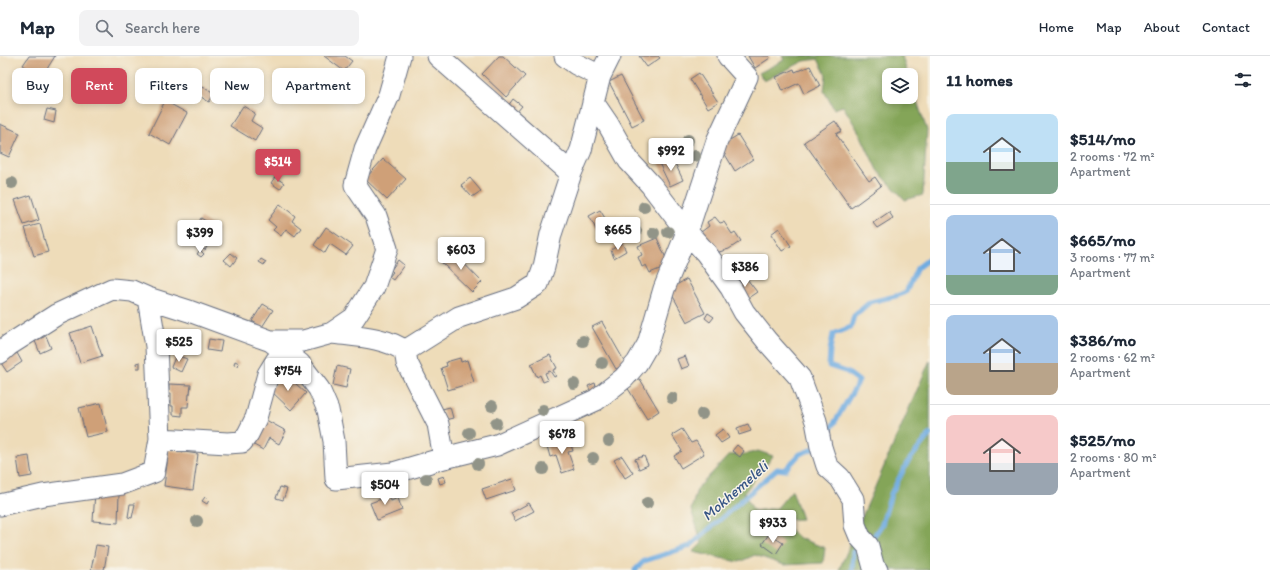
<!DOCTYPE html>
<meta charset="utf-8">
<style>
:root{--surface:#fff;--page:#f2f2f3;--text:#1f2937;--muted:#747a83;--line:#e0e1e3;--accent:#d1495b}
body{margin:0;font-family:Itim,sans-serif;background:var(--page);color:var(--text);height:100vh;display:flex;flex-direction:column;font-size:15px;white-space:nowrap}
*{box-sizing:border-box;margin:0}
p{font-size:13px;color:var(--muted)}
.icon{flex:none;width:22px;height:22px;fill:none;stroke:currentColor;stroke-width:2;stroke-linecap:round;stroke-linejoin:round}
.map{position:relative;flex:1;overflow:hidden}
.drawer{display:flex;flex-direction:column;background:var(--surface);width:340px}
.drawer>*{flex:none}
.hud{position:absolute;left:12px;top:12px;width:380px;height:36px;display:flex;gap:8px}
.tools{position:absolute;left:882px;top:12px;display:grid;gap:8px}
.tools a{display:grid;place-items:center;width:36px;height:36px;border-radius:8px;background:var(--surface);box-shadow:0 2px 6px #0003;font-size:20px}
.price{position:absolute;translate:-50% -34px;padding:0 9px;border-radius:4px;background:#fff;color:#222;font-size:13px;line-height:26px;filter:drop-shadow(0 1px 2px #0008)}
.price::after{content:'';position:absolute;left:50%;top:24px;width:12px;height:9px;margin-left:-6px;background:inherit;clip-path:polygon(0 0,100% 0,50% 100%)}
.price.active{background:var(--accent);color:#fff}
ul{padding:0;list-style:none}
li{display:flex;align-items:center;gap:12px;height:100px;padding:0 16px}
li+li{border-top:1px solid var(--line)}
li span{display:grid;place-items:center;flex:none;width:112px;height:80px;border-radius:8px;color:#555}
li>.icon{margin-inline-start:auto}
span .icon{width:48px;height:48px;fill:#fffc;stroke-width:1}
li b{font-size:17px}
h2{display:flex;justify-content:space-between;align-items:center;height:48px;padding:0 16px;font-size:17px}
.chip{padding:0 14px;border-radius:8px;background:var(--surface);box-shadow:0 2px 6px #0003;font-size:14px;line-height:36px}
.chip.active{background:var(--accent);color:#fff}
header{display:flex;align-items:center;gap:24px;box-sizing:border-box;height:56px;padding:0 20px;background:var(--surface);border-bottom:1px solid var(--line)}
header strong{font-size:19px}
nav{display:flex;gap:22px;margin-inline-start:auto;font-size:14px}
.search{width:280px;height:36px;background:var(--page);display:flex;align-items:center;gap:10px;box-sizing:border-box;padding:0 14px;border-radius:8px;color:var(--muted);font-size:15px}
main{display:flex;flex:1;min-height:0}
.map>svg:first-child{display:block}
</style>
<header>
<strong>Map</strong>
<div class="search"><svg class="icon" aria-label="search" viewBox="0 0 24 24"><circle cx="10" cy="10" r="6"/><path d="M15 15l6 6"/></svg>Search here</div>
<nav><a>Home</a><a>Map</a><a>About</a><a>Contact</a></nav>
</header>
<main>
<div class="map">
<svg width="930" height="514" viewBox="0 0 930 514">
<rect width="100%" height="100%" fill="#f7f3e8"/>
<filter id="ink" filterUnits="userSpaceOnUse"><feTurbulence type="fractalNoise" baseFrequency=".025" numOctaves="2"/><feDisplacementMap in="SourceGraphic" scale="8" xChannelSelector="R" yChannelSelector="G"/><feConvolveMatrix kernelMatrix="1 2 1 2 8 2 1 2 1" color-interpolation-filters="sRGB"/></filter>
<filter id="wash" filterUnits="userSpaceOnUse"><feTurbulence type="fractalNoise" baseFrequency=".012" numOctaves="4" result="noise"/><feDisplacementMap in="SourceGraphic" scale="16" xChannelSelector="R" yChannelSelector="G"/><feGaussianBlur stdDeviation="0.9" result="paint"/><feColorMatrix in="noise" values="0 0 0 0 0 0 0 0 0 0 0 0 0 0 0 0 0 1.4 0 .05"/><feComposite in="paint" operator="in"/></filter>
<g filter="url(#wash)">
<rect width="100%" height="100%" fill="#eedcb9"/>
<path fill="#84a559" stroke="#506a5c" d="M782,0H902L908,19H889V41H911V28L927,74L923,139L905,144L877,114L860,78L843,50L834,53L824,35L826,19L818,3L804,5L764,25L759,17L784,4Z
M930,304V514H839Z
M758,395L773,400L744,437L754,455L777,452L792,434L802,463L782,464L797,481L825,492L823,507L784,509L755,499L739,506L693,496L702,487L691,454L697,433L729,399L747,398Z"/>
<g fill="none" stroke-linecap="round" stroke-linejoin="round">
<path stroke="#70ace1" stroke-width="5" d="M826,381L859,325L847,316L829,310L830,294L833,278L851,271L854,260L870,246L896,240L906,236L917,212L930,202
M870,486L882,468L891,438L907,407L930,378
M635,514L644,505L690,490L777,413L785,414L800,398L816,392
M852,514L853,496L863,492"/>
</g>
<g id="blocks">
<path fill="#cfa078" d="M29,0H55L42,21L23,9Z
M324,0H345L352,5L344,15Z
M499,0H503L525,20L506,41L482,18Z
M639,0H658L660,2L647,11Z
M748,0H769L770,2L755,12Z
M810,10L820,30L804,38L799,27L782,35L776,21L794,13L795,16Z
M295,16L314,28L307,39L288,27Z
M699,17L718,46L708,52L690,23Z
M621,20L644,64L632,70L609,26Z
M203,31L214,38L209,46L198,39Z
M513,43L522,50L516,57L508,50Z
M165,45L187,57L170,89L149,77Z
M243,50L255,57L251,65L262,72L255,85L230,70Z
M47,53L56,55L54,67L44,64Z
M835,65L842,75L836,78L869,125L875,121L881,130L851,152L804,86Z
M0,68L20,77L9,101L0,97Z
M738,79L753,103L735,115L720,90Z
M672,101L683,124L670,130L659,107Z
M383,103L406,123L387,144L365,123Z
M275,121L284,127L280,133L271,127Z
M470,122L481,135L472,141L461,129Z
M31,139L39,164L24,169L15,144Z
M280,148L295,160L292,165L301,172L295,180L286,173L281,180L273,174L276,171L268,164Z
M600,154L611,172L599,179L589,160Z
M889,156L893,162L877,172L873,167Z
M715,161L720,167L724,166L732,178L735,176L741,185L729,193L716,197L701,176L709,170L707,166Z
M201,162L218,173L205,194L188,184Z
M40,168L48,196L34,200L25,172Z
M326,171L353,190L346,199L330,188L325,197L314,189Z
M779,172L791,190L782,195L771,178Z
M657,182L669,209L650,217L646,209L642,211L638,201L642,199L638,190Z
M622,187L626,195L614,202L611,194Z
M200,194L204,198L201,201L197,198Z
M451,194L482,226L472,236L440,205Z
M231,197L237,202L231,210L224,204Z
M261,203L266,206L264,209L259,206Z
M398,204L404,209L393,224L389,221L393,216L391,214Z
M744,219L757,236L745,244L733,227Z
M687,223L705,257L687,266L669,233Z
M263,248L273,254L262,271L252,265Z
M708,257L714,261L710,266L705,262Z
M602,266L626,308L616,313L592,271Z
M92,270L102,300L80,307L70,277Z
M46,280L51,292L40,297L35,285Z
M209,283L222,285L220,296L207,294Z
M17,297L22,306L7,316L1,307Z
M176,299L187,303L181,316L171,311Z
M550,299L557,312L553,314L556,320L554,321L550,315L545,317L548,324L543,326L540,319L537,321L531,308Z
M685,300L689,310L681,313L677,303Z
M460,302L461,306L467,304L474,326L448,334L441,312L447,310L446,306Z
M235,305L239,307L238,310L234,309Z
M140,306V312H137L136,307Z
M337,310L350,313L346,332L333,329Z
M285,318L306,337L291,354L270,334Z
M640,323L659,355L647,363L627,331Z
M595,327L597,333L591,336L588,330Z
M169,328L191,329L190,338H189L188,351H182V360L173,359V350H171V337H169Z
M101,347L108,376L86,381L79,352Z
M450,351L453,362L445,364L442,353Z
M266,364L286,375L279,388L269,382L263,394L252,388Z
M748,368L751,375L739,379L737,372Z
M682,373L691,387L696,385L704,398L681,412L674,400L682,395L672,379Z
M723,373L729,382L721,387L715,379Z
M569,383L573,395L568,396L574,413L562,417L556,399L550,401L547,390Z
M737,389L744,395L740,401L732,395Z
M169,394L198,398L193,434L164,430Z
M29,400L32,420L20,422L17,402Z
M622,400L633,417L625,422L614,404Z
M644,400L648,409L639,413L635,403Z
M444,420L446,426L440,428L438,422Z
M512,423L516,434L486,444L482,433Z
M280,431L287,433L283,444L276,442Z
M95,436L119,438L118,467L93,465Z
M387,436L391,445L398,442L402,454L377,464L370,447L381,443L379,439Z
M205,441L209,444L207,448L202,445Z
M529,447L534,455L515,465L511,457Z
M130,448H135L132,462L128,461Z
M769,478L783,487L776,498L762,488Z
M96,489L108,491L104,514H91Z"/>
</g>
</g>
<g filter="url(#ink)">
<use href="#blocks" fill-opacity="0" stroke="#656c7e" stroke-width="1"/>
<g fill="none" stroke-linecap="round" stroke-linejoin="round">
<defs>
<path id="minor" d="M438,0L571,117
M565,0L576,8L600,20
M593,46L608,68L629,105L651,129L687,176L706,197L731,232L744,256L767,285L800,322L816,365L821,391L827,410L840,422L853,443L855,469L860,481L868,490L874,512L877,514
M332,277C355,280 386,281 405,295L407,307L438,368L444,402
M271,285L300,308L319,333L328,354L334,385L336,423L393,417L444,402L497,389L596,344L624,322L637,307L648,288L664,233L687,176L717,85L747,21L728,0
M405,295L459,261L516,242L538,228L544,211L551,178L571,117L581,94L600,20L610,0
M0,297L9,289L56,259L112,233L132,235L148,242L189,255L271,285H303L332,277L354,262L374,231L387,193L376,160L355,129L365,93L389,39L400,0
M160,383L228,387L242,386L248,378L256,362L268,318L276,305L286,297
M0,449L43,439L122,428L154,416L160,383L156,290L148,242"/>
</defs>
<use href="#minor" stroke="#656c7e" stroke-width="23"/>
<use href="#minor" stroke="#fff" stroke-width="21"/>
</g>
<g fill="#919488">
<circle cx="688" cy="84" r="6"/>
<circle cx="695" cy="100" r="6"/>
<circle cx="12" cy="127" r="6"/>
<circle cx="644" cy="151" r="6"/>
<circle cx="636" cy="175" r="6"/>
<circle cx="668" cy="176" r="6"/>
<circle cx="654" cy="177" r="6"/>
<circle cx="610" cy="181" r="6"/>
<circle cx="583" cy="285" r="6"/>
<circle cx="602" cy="307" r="6"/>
<circle cx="574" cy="328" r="6"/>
<circle cx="672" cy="342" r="6"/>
<circle cx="492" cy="350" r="6"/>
<circle cx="543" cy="354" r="6"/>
<circle cx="702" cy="358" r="6"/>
<circle cx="496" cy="367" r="6"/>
<circle cx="469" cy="377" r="6"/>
<circle cx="609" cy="385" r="6"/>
<circle cx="593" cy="402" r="6"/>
<circle cx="478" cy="408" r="6"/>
<circle cx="543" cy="413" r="6"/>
<circle cx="426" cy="423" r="6"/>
<circle cx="647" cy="447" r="6"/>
<circle cx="197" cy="465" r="6"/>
</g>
</g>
<g text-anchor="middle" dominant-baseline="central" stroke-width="3" stroke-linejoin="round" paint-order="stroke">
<g font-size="15" font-style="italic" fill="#355485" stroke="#f7f3e8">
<text transform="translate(735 435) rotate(-41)">Mokhemeleli</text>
</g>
</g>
</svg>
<div class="tools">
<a><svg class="icon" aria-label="layers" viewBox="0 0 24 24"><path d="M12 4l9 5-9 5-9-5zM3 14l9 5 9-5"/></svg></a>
</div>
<b class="price" style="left:671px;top:116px">$992</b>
<b class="price active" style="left:278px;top:127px">$514</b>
<b class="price" style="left:618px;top:195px">$665</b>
<b class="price" style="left:200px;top:198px">$399</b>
<b class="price" style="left:461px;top:215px">$603</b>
<b class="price" style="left:745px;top:232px">$386</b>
<b class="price" style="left:179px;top:307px">$525</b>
<b class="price" style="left:288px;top:336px">$754</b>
<b class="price" style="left:562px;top:399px">$678</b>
<b class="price" style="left:385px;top:450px">$504</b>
<b class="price" style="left:773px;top:488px">$933</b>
<div class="hud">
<a class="chip">Buy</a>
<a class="chip active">Rent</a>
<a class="chip">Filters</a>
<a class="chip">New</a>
<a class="chip">Apartment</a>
</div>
</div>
<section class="drawer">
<h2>11 homes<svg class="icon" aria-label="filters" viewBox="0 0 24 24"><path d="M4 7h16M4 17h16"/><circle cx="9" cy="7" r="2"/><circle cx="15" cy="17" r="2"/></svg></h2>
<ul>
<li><span style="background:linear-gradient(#bfe0f5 60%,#7fa58c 0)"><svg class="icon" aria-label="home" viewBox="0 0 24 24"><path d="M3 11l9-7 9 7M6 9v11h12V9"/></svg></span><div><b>$514/mo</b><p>2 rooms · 72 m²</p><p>Apartment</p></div></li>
<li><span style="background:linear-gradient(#a9c7e8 75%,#7fa58c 0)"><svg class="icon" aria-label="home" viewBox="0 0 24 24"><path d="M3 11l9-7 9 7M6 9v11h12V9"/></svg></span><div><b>$665/mo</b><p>3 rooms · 77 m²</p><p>Apartment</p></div></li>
<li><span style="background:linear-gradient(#a9c7e8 60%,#b9a48a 0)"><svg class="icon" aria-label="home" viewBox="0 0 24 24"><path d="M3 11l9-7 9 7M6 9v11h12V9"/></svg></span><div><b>$386/mo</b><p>2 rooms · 62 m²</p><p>Apartment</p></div></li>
<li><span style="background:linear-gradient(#f6c9c9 60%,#9aa5b1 0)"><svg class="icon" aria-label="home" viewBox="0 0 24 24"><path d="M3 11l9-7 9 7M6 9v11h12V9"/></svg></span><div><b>$525/mo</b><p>2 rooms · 80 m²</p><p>Apartment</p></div></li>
</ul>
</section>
</main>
